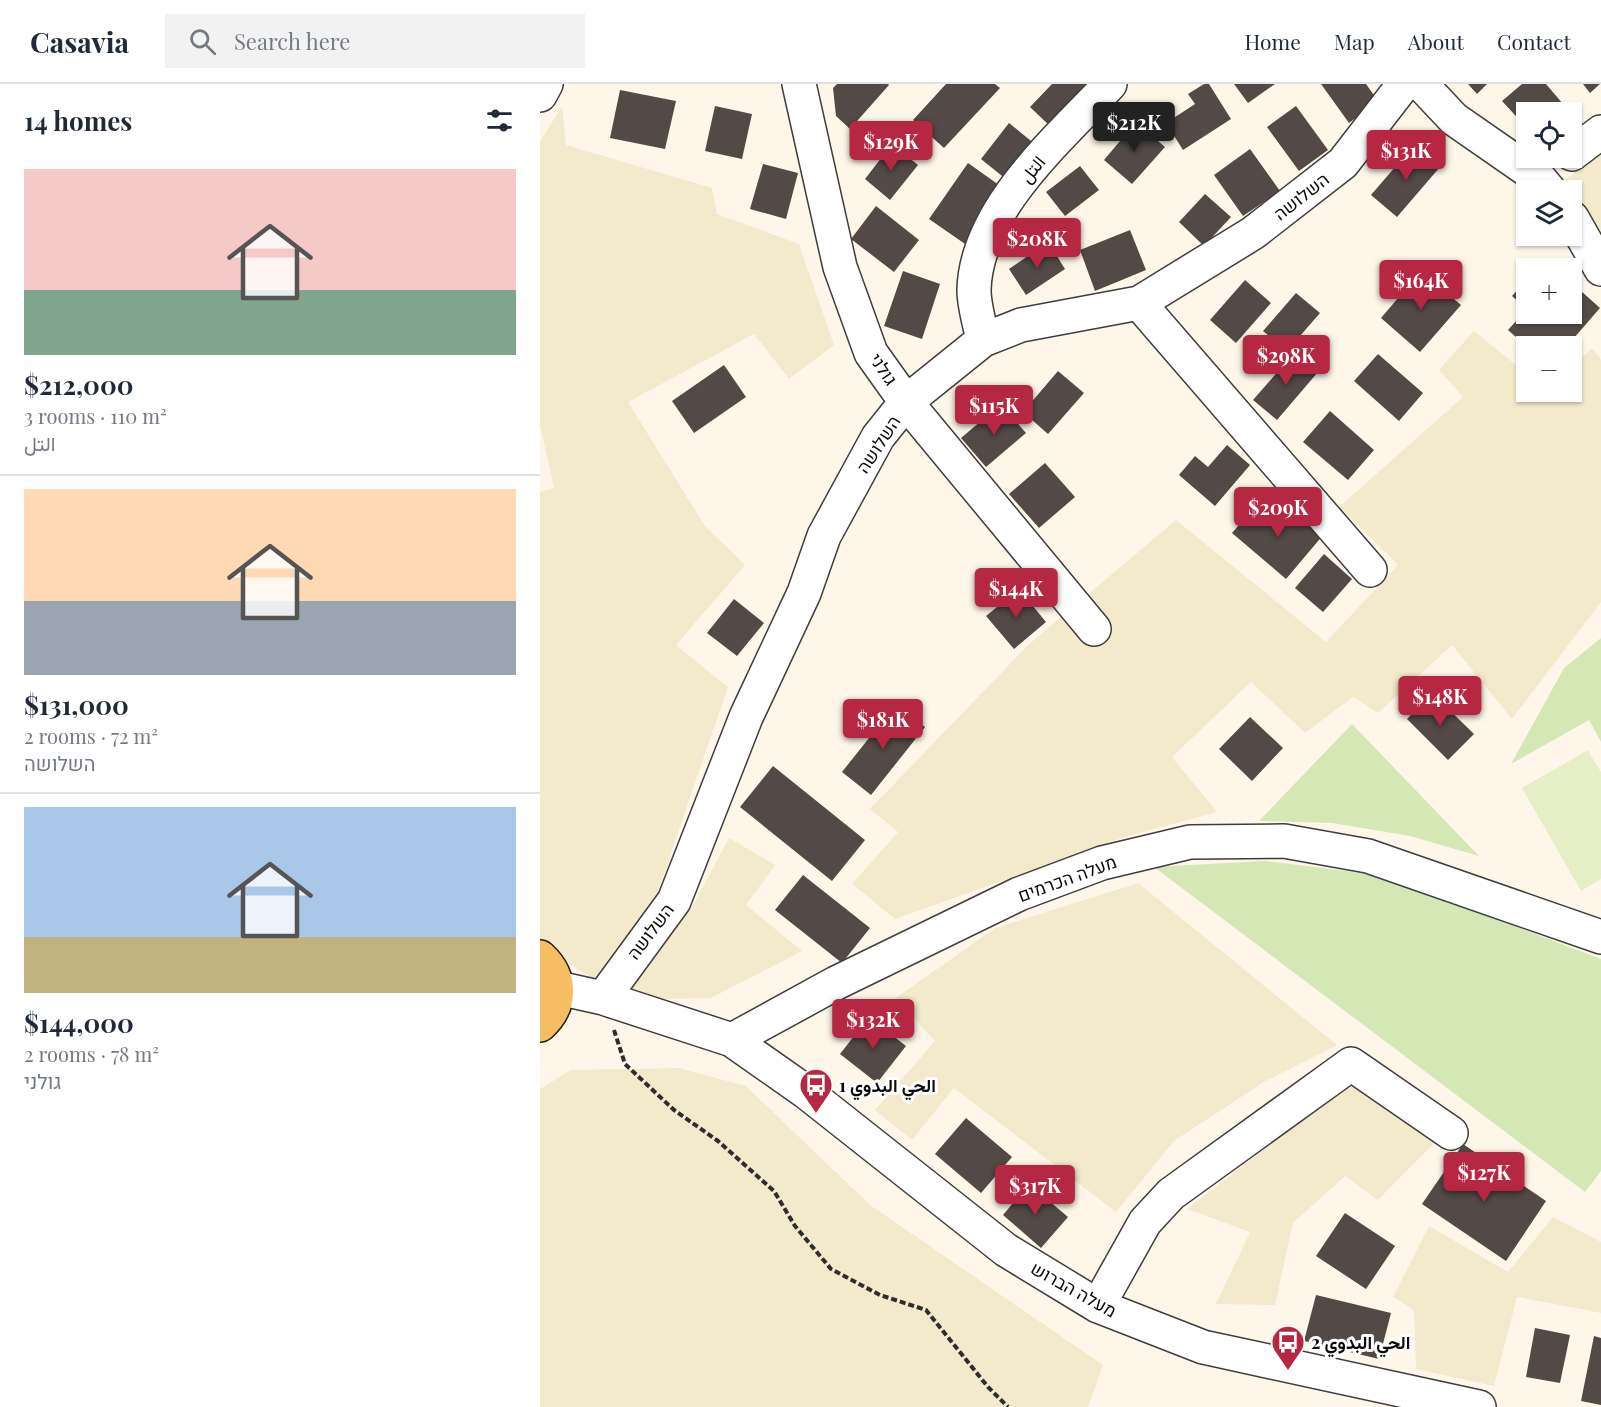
<!DOCTYPE html>
<meta charset="utf-8">
<style>
:root{--surface:#fff;--page:#f2f2f3;--text:#1f2937;--muted:#747a83;--line:#e0e1e3;--accent:#b62741}
body{margin:0;font-family:"Playfair Display",Vazirmatn,Heebo,serif;background:var(--page);color:var(--text);height:100vh;display:flex;flex-direction:column;font-size:22px;white-space:nowrap}
*{box-sizing:border-box;margin:0}
p{font-size:20px;color:var(--muted)}
.icon{flex:none;width:33px;height:33px;fill:none;stroke:currentColor;stroke-width:2;stroke-linecap:round;stroke-linejoin:round}
.map{position:relative;flex:1;overflow:hidden}
.drawer{display:flex;flex-direction:column;background:var(--surface);width:540px}
.drawer>*{flex:none}
.tools{position:absolute;left:976px;top:18px;display:grid;gap:12px}
.tools a{display:grid;place-items:center;width:66px;height:66px;border-radius:0px;background:var(--surface);box-shadow:0 2px 4px #0004;font-size:30px}
.price{position:absolute;translate:-50% -51px;padding:0 14px;border-radius:6px;background:var(--accent);color:#fff;font-size:20px;line-height:39px;filter:drop-shadow(0 2px 3px #0008)}
.price::after{content:'';position:absolute;left:50%;top:36px;width:18px;height:14px;margin-left:-9px;background:inherit;clip-path:polygon(0 0,100% 0,50% 100%)}
.price.selected{background:#222;color:#fff}
ul{padding:0;list-style:none}
li{display:grid;align-content:center;gap:12px;height:318px;padding:0 24px}
li+li{border-top:2px solid var(--line)}
li span{display:grid;place-items:center;height:186px;border-radius:0px;color:#555}
li>.icon{margin-inline-start:auto}
span .icon{width:108px;height:108px;fill:#fffc;stroke-width:1}
li b{font-size:26px}
h2{display:flex;justify-content:space-between;align-items:center;height:72px;padding:0 24px;font-size:26px}
header{display:flex;align-items:center;gap:36px;box-sizing:border-box;height:84px;padding:0 30px;background:var(--surface);border-bottom:2px solid var(--line)}
header strong{font-size:28px}
nav{display:flex;gap:33px;margin-inline-start:auto;font-size:21px}
.search{width:420px;height:54px;background:var(--page);display:flex;align-items:center;gap:15px;box-sizing:border-box;padding:0 21px;border-radius:0px;color:var(--muted);font-size:22px}
main{display:flex;flex:1;min-height:0}
.map>svg:first-child{display:block}
</style>
<header>
<strong>Casavia</strong>
<div class="search"><svg class="icon" aria-label="search" viewBox="0 0 24 24"><circle cx="10" cy="10" r="6"/><path d="M15 15l6 6"/></svg>Search here</div>
<nav><a>Home</a><a>Map</a><a>About</a><a>Contact</a></nav>
</header>
<main>
<section class="drawer">
<h2>14 homes<svg class="icon" aria-label="filters" viewBox="0 0 24 24"><path d="M4 7h16M4 17h16"/><circle cx="9" cy="7" r="2"/><circle cx="15" cy="17" r="2"/></svg></h2>
<ul>
<li><span style="background:linear-gradient(#f6c9c9 65%,#7fa58c 0)"><svg class="icon" aria-label="home" viewBox="0 0 24 24"><path d="M3 11l9-7 9 7M6 9v11h12V9"/></svg></span><div><b>$212,000</b><p>3 rooms · 110 m²</p><p>التل</p></div></li>
<li><span style="background:linear-gradient(#ffd9b3 60%,#9aa5b1 0)"><svg class="icon" aria-label="home" viewBox="0 0 24 24"><path d="M3 11l9-7 9 7M6 9v11h12V9"/></svg></span><div><b>$131,000</b><p>2 rooms · 72 m²</p><p>השלושה</p></div></li>
<li><span style="background:linear-gradient(#a9c7e8 70%,#c2b280 0)"><svg class="icon" aria-label="home" viewBox="0 0 24 24"><path d="M3 11l9-7 9 7M6 9v11h12V9"/></svg></span><div><b>$144,000</b><p>2 rooms · 78 m²</p><p>גולני</p></div></li>
</ul>
</section>
<div class="map">
<svg width="1061" height="1323" viewBox="0 0 1061 1323">
<rect width="100%" height="100%" fill="#fef7e9"/>
<path fill="#f3eacb" d="M22,22L26,61L172,104L177,130L259,160L294,261L249,295L214,250L88,318L165,442L205,481L136,561L188,603L118,807L61,900L0,861V408L14,404L0,341V58Z
M1061,70V147L1023,97Z
M934,247L987,290V308H1032V283L1052,264L1061,276V518L972,635L912,561L838,629L813,613L765,649L711,598L632,673L677,728L585,753L355,835L312,800L358,748L330,725L488,561L636,436L786,558L858,481L799,423L923,313L899,286Z
M189,754L235,781L206,821L262,867L171,914L80,916L153,821Z
M598,799L797,961L724,998L634,1057L576,1128L414,1004L372,1056L335,1026L395,957L356,914L455,844Z
M139,984L206,1002L330,1121L563,1281L548,1323H0V1005L31,986Z
M817,993L901,1052L838,1116L805,1092L753,1139L735,1221L676,1220L710,1148L647,1125Z
M1013,1133L1061,1158V1229L977,1213L954,1302L876,1285L874,1226L853,1213L889,1142L968,1188Z"/>
<path fill="#d5e7b5" d="M1061,554V658L1049,636L971,680L1024,584Z
M812,640L939,772L870,752L792,739L719,737Z
M725,777L839,791L1061,875V1087L1045,1108L614,783Z"/>
<path fill="#e6eec6" d="M1048,666L1061,688V795L1041,807L982,704Z"/>
<path fill="#534a47" d="M297,0H348L349,1L310,45L296,32L293,4Z
M406,0H455L460,4L404,64L373,36Z
M512,0H555L512,44L490,23Z
M664,0H669L691,35L643,66L626,39L655,20L648,10Z
M694,0H735L708,19Z
M781,0H826L838,17L809,39Z
M928,0H947L937,10Z
M982,0H1006L1023,20L1014,28H987V44L962,17Z
M1043,0H1060L1050,9Z
M80,6L136,17L125,65L70,54Z
M175,22L212,30L202,75L165,67Z
M756,22L788,66L759,87L727,43Z
M596,38L625,63L592,100L564,76Z
M469,39L496,61L467,96L441,75Z
M352,60L378,81L350,116L325,95Z
M874,61L900,83L857,133L831,111Z
M710,65L740,107L703,132L674,91Z
M428,79L466,106L428,162L389,135Z
M223,80L258,89L246,135L210,125Z
M540,82L559,106L525,132L506,108Z
M665,110L691,133L664,162L639,138Z
M336,122L379,156L354,188L311,155Z
M590,146L606,186L555,207L540,166Z
M508,158L525,185L486,211L469,185Z
M1004,175L1015,184H996Z
M363,187L400,200L382,255L344,242Z
M881,187L921,221L880,268L841,234Z
M987,195V230H1032V199L1060,224L1027,262H986L968,246L987,225L972,212Z
M705,196L731,219L696,259L670,236Z
M756,209L780,229L747,267L723,247Z
M755,268L778,288L737,336L713,316Z
M838,270L883,309L859,337L814,297Z
M184,281L206,313L154,349L132,317Z
M518,287L544,309L508,350L483,328Z
M461,320L486,349L446,383L421,354Z
M790,327L834,366L808,396L763,358Z
M687,361L710,381L675,422L639,391L655,372L668,383Z
M505,379L535,413L499,444L469,410Z
M720,417L747,439L758,426L784,450L746,495L692,449Z
M784,470L812,495L783,528L755,504Z
M479,505L506,538L474,565L446,532Z
M194,515L224,539L197,572L167,549Z
M892,609L934,650L908,676L867,635Z
M356,620L385,643L331,711L302,688Z
M710,633L743,664L712,697L679,665Z
M233,682L325,756L292,797L200,723Z
M263,791L330,844L302,879L235,826Z
M329,933L366,962L337,999L300,970Z
M426,1034L472,1073L441,1109L395,1070Z
M923,1060L1006,1117L966,1177L882,1120Z
M489,1100L528,1133L501,1164L463,1131Z
M805,1129L855,1162L826,1205L776,1172Z
M776,1211L851,1229L839,1275L764,1257Z
M995,1244L1030,1251L1020,1299L986,1293Z
M1054,1252L1061,1254V1321L1041,1317Z"/>
<g fill="none" stroke-linecap="round" stroke-linejoin="round">
<defs>
<path id="minor" d="M259,0L300,183L331,269L366,318L554,545
M881,0L914,35L999,94L1009,106
M0,11L6,0
M1032,70L1061,48
M1032,134L1061,185
M599,219L830,486
M443,256C440,241 434,222 434,206C436,125 519,55 570,0
M18,904L63,914L192,956L266,1008L466,1166L558,1222L663,1263L939,1323
M63,914L134,817L206,633L264,509L284,452L338,353L366,318L443,256L481,241L599,219L713,149L803,79L864,0
M192,956L296,899L479,810L562,779L650,758L744,757L828,772L1061,853
M558,1222L605,1138L631,1110L811,980L911,1049"/>
<path id="major" d="M0,873C22,893 22,921 0,941"/>
</defs>
<use href="#minor" stroke="#3e3e3e" stroke-width="36"/>
<use href="#major" stroke="#1c1c1c" stroke-width="36"/>
<path stroke="#2d2d2d" stroke-width="4" stroke-dasharray="6 3" stroke-linecap="butt" d="M74,946L85,980L134,1026L178,1057L234,1107L255,1142L291,1185L340,1211L386,1226L448,1303L468,1323"/>
<use href="#minor" stroke="#fff" stroke-width="33"/>
<use href="#major" stroke="#f5be62" stroke-width="33"/>
</g>
<defs>
<symbol id="bus-pin" viewBox="-11 -11 22 30"><path d="M0 17L-7.5 6A9.5 9.5 0 1 1 7.5 6Z" fill="#b62741" stroke="#fff"/><path d="M-5-6H5V4H4V6H2V4H-2V6H-4V4H-5ZM-3.5-4V0h7V-4ZM-3.5 1.2v1.5H-2V1.2ZM2 1.2v1.5H3.5V1.2Z" fill="#fff"/></symbol>
</defs>
<g fill-rule="evenodd">
<use href="#bus-pin" x="257" y="982" width="38" height="52"/>
<use href="#bus-pin" x="729" y="1239" width="38" height="52"/>
</g>
<g text-anchor="middle" dominant-baseline="central" stroke-width="6" stroke-linejoin="round" paint-order="stroke">
<g font-size="18" fill="#0b0b0b" stroke="#fff">
<text transform="translate(492 85) rotate(-51)">التل</text>
<text transform="translate(761 112) rotate(-38)">השלושה</text>
<text transform="translate(344 285) rotate(56)">גולני</text>
<text transform="translate(338 360) rotate(-57)">השלושה</text>
<text transform="translate(527 794) rotate(-20)">מעלה הכרמים</text>
<text transform="translate(110 847) rotate(-53)">השלושה</text>
<text transform="translate(534 1205) rotate(29)">מעלה הברוש</text>
</g>
<g font-size="18" font-weight="bold" fill="#0b0b0b" stroke="#fff" text-anchor="start">
<text x="299" y="1001">الحي البدوي 1</text>
<text x="771" y="1258">الحي البدوي 2</text>
</g>
</g>
</svg>
<div class="tools">
<a><svg class="icon" aria-label="locate" viewBox="0 0 24 24"><circle cx="12" cy="12" r="6"/><path d="M12 2v4M12 18v4M2 12h4M18 12h4"/></svg></a>
<a><svg class="icon" aria-label="layers" viewBox="0 0 24 24"><path d="M12 4l9 5-9 5-9-5zM3 14l9 5 9-5"/></svg></a>
<a>+</a>
<a>−</a>
</div>
<b class="price selected" style="left:594px;top:69px">$212K</b>
<b class="price" style="left:351px;top:88px">$129K</b>
<b class="price" style="left:866px;top:97px">$131K</b>
<b class="price" style="left:497px;top:185px">$208K</b>
<b class="price" style="left:881px;top:227px">$164K</b>
<b class="price" style="left:746px;top:302px">$298K</b>
<b class="price" style="left:454px;top:352px">$115K</b>
<b class="price" style="left:738px;top:454px">$209K</b>
<b class="price" style="left:476px;top:535px">$144K</b>
<b class="price" style="left:900px;top:643px">$148K</b>
<b class="price" style="left:343px;top:666px">$181K</b>
<b class="price" style="left:333px;top:966px">$132K</b>
<b class="price" style="left:944px;top:1119px">$127K</b>
<b class="price" style="left:495px;top:1132px">$317K</b>
</div>
</main>
